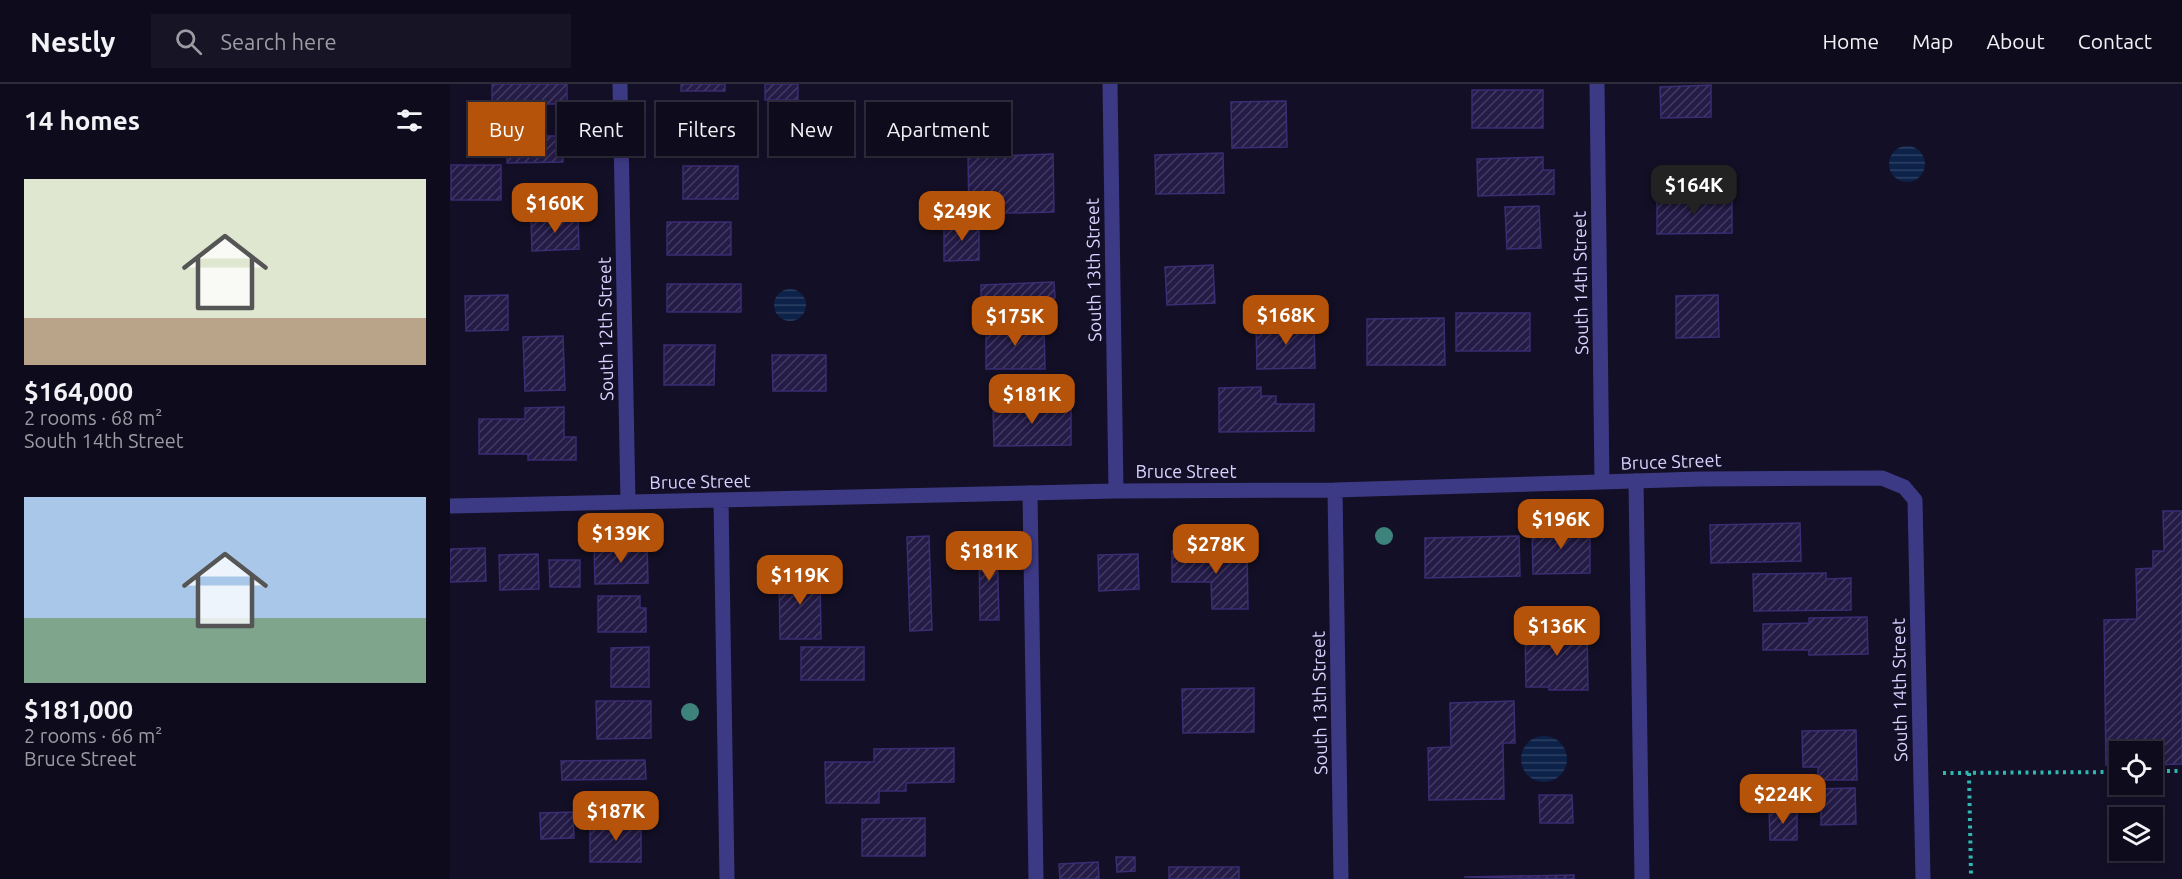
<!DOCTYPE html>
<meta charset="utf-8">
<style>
:root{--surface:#0e0b1c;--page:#171425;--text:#f1f3f6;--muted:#9b9ba3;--line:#2e2b3b;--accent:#b45309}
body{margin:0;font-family:Ubuntu,sans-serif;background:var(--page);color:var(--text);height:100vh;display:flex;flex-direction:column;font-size:22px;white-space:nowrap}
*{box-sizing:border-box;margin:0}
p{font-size:20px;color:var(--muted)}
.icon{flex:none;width:33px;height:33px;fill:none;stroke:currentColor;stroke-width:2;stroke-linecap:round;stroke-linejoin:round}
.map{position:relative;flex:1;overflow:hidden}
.panel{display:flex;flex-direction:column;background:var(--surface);width:450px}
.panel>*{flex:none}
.banner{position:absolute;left:18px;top:18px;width:570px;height:54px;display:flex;gap:12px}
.tools{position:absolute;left:1659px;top:657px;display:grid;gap:12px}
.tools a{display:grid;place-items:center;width:54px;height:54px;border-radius:0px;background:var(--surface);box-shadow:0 3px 9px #0003,0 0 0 2px var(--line);font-size:30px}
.price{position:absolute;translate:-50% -51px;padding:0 14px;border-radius:12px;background:var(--accent);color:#fff;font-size:20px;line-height:39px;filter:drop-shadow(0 2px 3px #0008)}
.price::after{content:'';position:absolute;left:50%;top:36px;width:18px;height:14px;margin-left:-9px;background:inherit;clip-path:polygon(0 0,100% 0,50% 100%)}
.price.on{background:#222;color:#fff}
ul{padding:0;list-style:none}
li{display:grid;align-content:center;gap:12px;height:318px;padding:0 24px}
li span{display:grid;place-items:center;height:186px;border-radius:0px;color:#555}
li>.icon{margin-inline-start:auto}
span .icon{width:108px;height:108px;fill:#fffc;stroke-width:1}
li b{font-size:26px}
h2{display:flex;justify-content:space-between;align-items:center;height:72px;padding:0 24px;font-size:26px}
.tag{padding:0 21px;border-radius:0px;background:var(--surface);box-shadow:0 3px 9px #0003,0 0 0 2px var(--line);font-size:21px;line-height:54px}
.tag.on{background:var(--accent);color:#fff}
header{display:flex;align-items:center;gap:36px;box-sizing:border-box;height:84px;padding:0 30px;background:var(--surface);border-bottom:2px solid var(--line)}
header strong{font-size:28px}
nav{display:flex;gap:33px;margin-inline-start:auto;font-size:21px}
.search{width:420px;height:54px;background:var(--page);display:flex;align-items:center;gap:15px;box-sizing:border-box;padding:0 21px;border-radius:0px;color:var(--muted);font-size:22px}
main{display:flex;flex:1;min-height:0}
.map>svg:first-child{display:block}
</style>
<header>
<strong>Nestly</strong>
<div class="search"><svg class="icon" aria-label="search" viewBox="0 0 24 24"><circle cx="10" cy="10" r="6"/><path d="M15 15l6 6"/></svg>Search here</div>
<nav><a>Home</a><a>Map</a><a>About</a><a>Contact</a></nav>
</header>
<main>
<section class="panel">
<h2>14 homes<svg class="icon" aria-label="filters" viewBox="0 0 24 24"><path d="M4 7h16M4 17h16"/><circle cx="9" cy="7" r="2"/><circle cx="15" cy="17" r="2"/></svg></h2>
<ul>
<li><span style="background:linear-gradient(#dfe7d0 75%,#b9a48a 0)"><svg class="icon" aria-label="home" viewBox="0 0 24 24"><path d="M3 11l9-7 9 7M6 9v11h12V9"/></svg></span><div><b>$164,000</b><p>2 rooms · 68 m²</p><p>South 14th Street</p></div></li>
<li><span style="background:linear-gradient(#a9c7e8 65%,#7fa58c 0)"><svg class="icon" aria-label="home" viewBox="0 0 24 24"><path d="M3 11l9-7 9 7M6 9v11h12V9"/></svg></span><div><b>$181,000</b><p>2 rooms · 66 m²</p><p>Bruce Street</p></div></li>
</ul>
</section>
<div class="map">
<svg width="1732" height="795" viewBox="0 0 1732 795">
<defs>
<pattern id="water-rules" width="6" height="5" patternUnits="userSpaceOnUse" patternTransform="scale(1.5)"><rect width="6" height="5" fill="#0c2248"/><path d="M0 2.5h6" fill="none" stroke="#2f4163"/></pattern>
<pattern id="building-hatch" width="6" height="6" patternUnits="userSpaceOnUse" patternTransform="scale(1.5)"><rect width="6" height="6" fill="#241b47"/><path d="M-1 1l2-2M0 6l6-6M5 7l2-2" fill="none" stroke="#433b63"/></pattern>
</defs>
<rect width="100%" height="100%" fill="#130f26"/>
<path fill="url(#water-rules)" d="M1439 80a18 18 0 1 1 36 0a18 18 0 1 1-36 0Z
M324 221a16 16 0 1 1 32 0a16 16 0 1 1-32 0Z
M1071 675a23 23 0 1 1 46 0a23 23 0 1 1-46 0Z"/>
<path fill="url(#building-hatch)" stroke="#3b2d73" stroke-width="1.5" d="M42,0H117V20H42Z
M231,0H275V7H231Z
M315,0H348V16H315Z
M1261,1V33L1211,34L1210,3Z
M1022,6H1093V44H1022Z
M836,17L837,63L782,64L781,18Z
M226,23H276V64H226Z
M57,52H113V78L57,79Z
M773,69L774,109L706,110L705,71Z
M603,70L604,128L519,130L518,73Z
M1093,73V86H1104V110L1028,112L1027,75Z
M1,81H51V116H1Z
M233,82H288V115H233Z
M1282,114V149L1207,150V115Z
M1089,122L1091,164L1057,165L1055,123Z
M128,134L129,165L82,167L81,136Z
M217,138H281V171H217Z
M529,140V176L494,177V141Z
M763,181L765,219L717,221L715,183Z
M604,198L605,214L531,217V201Z
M217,200H291V228H217Z
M58,211V246L16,247L15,212Z
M1268,211L1269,253L1226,254V212Z
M1006,229H1080V267H1006Z
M994,234L995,281H917V235Z
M864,240L865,284L807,285L806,241Z
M594,241L595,285H536V242Z
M113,252L115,306L75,307L73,253Z
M214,261H265L264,301H214Z
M322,271H376V307H323Z
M811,303V312H826V320H864V347L769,348V304Z
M621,320V361L544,362L543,321Z
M114,323V353H126V376H78V370H29V335H75V324Z
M1713,427H1732V680L1702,681V668H1670V681H1656L1654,536L1687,535L1686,485L1703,484V467H1714Z
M1350,439L1351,477L1261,479L1260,441Z
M1140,443V489L1083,490L1082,444Z
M479,452L482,546L460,547L457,453Z
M1069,452L1070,492L975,494V454Z
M197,459L198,499L145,500L144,461Z
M529,459H547L549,536H530Z
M35,464L36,497L0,498V465Z
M797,466L798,525H762L761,498H722V467Z
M88,470L89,505L50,506L49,471Z
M688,470L689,505L649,507L648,471Z
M99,476H130V503H100Z
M329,489H370L371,555H330Z
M1376,489V495L1401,494V526L1304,527L1303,490Z
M148,512H190V524H196V548H148Z
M1417,533L1418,570L1359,571V566H1313V540L1359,539V534Z
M1137,539L1138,606H1099V603H1076L1075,544H1097V540Z
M199,563V603H161V564Z
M351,563H414V596H351Z
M804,604V648L733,649L732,605Z
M146,617H201V654L147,655Z
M1064,617L1065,659H1053L1054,715L979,716L978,664L1001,663L1000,619Z
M1406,646L1407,696H1368V683H1353L1352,647Z
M504,664V698L456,699V707H429V719H376L375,678H424V665Z
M195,676L196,695L112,696L111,677Z
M1405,704L1406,740L1371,741V718H1360V705Z
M1089,711H1122L1123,739H1090Z
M1347,725V756H1320L1319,726Z
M123,728L124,754L91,755L90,729Z
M475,734V772H412V735Z
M140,737H191V778H140Z
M666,773H685V787L667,788Z
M648,778L649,795H610L609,780Z
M719,783H789V795H719Z
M1124,791V795L1014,793Z"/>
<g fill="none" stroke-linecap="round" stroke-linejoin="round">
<path stroke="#2fb8b0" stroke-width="4" stroke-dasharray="3 4.5" stroke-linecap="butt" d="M1702,687H1732
M1493,689L1670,688
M1519,689L1521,791"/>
<path stroke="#3d3a85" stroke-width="15" d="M1186,397L1192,795
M580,409L586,795"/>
<path stroke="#3d3a85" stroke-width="15" d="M170,0L178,418
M660,0L666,407
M1147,0L1152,398
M885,406L891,795
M271,416L277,795
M0,422L666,407L885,406L1251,395L1432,394L1454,403L1465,416L1473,795"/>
</g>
<g fill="#3d827b">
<circle cx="934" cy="452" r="9"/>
<circle cx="240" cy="628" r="9"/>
</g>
<g text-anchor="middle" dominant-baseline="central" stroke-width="4.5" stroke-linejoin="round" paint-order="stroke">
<g font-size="18" fill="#d9d4ff" stroke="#130f26">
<text transform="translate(643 186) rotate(-91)">South 13th Street</text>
<text transform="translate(1130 199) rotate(-91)">South 14th Street</text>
<text transform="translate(155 245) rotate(-91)">South 12th Street</text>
<text transform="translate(1221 377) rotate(-2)">Bruce Street</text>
<text x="736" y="387">Bruce Street</text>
<text transform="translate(250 397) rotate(-1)">Bruce Street</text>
<text transform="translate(1449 606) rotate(-91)">South 14th Street</text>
<text transform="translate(869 619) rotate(-91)">South 13th Street</text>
</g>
</g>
</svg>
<div class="tools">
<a><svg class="icon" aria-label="locate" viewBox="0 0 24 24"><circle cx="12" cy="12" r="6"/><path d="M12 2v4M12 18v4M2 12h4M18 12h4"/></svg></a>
<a><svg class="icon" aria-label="layers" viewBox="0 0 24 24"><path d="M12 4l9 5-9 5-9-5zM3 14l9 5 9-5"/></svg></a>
</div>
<b class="price on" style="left:1244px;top:132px">$164K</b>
<b class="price" style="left:105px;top:150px">$160K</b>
<b class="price" style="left:512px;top:158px">$249K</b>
<b class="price" style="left:836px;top:262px">$168K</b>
<b class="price" style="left:565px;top:263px">$175K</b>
<b class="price" style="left:582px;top:341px">$181K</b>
<b class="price" style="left:1111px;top:466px">$196K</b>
<b class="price" style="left:171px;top:480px">$139K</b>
<b class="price" style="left:766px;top:491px">$278K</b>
<b class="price" style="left:539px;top:498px">$181K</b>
<b class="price" style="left:350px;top:522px">$119K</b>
<b class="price" style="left:1107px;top:573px">$136K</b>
<b class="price" style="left:1333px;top:741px">$224K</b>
<b class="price" style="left:166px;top:758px">$187K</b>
<div class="banner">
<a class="tag on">Buy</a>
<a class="tag">Rent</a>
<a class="tag">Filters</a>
<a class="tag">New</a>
<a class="tag">Apartment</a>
</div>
</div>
</main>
